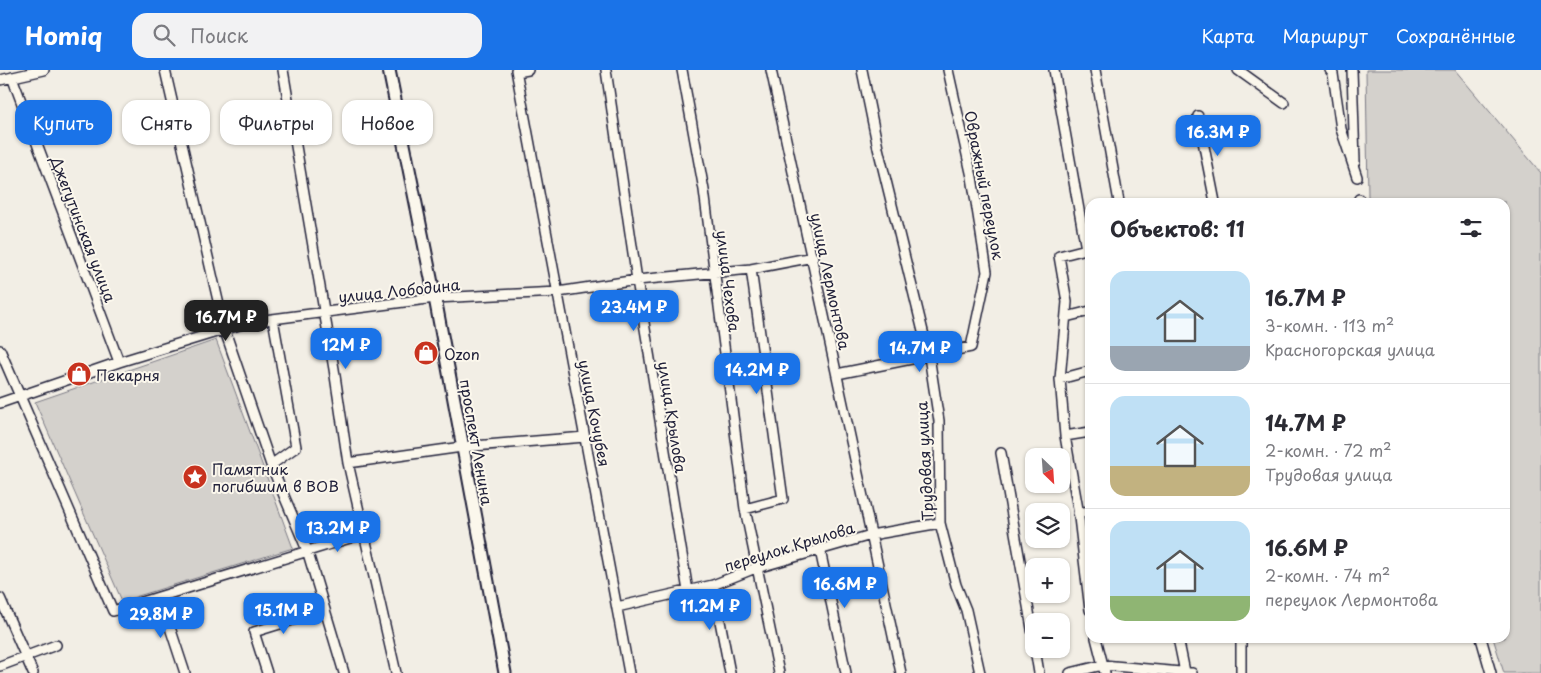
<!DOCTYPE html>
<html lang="ru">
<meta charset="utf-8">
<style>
:root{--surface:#fff;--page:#f2f2f3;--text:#2b2b33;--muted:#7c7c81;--line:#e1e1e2;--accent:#1a73e8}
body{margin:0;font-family:"Playpen Sans",sans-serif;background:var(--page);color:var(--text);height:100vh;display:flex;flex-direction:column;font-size:19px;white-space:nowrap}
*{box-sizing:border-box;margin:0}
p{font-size:16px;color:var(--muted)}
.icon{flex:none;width:28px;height:28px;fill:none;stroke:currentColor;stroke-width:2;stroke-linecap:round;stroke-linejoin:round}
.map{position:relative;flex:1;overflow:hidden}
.drawer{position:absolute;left:1085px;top:128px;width:425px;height:445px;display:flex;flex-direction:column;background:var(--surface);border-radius:15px;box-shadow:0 1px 4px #0004}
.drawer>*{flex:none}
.hud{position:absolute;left:15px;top:30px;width:475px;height:45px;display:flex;gap:10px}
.needle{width:32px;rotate:155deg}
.controls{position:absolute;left:1025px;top:378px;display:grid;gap:10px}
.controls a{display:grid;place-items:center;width:45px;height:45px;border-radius:10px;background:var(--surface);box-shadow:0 1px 4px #0004;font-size:25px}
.price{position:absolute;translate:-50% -42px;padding:0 11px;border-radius:10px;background:var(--accent);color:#fff;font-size:16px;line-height:32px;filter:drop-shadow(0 1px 2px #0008)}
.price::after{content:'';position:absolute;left:50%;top:30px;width:15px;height:11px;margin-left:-8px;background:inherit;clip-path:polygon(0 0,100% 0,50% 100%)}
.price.on{background:#222;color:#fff}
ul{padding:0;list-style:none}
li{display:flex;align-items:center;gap:15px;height:125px;padding:0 25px}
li+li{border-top:1px solid var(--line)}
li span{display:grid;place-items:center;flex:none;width:140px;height:100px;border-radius:15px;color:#555}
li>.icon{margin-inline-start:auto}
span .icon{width:60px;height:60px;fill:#fffc;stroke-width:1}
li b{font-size:21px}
h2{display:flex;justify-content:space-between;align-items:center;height:60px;padding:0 25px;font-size:21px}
.pill{padding:0 18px;border-radius:15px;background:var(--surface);box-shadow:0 1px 4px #0004;font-size:18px;line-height:45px}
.pill.on{background:var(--accent);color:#fff}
header{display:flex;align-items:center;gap:30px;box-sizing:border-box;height:70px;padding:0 25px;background:var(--accent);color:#fff}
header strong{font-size:24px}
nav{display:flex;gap:28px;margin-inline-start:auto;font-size:18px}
.search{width:350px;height:45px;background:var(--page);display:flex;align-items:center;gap:12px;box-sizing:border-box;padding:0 18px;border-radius:15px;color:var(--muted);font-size:19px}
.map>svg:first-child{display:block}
</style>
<header>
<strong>Homiq</strong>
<div class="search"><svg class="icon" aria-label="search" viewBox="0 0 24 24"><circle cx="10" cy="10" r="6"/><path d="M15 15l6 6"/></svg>Поиск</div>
<nav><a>Карта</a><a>Маршрут</a><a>Сохранённые</a></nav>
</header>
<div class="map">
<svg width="1541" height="603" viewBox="0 0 1541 603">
<rect width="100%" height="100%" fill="#f2eee5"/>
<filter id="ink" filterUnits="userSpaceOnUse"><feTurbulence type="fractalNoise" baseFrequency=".02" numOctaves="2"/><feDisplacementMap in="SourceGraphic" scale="10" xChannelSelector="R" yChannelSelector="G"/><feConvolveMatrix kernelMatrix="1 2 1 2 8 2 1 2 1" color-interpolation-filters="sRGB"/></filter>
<g filter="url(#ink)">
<path fill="#d4d1cc" stroke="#7b7a84" d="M1366,0H1455L1541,103V603H1504L1493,568H1505V132H1370L1368,126Z
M216,270L293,478L122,531L35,332Z"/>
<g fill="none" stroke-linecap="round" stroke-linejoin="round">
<defs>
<path id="minor" d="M165,0L225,261L271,395L307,480L344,603
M283,0L334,299L348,393L396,603
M516,0L629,603
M606,0L637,210L688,521
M682,0L704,120L745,439L779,603
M771,0L901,603
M862,0L878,78L929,286L939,351L940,453L956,515L966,540L980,603
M1054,0L1086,179
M1095,0L1119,132
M1238,0L1284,33
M1330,0L1333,4L1341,59L1357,107
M1352,0L1355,92
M517,2L528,0
M12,7L119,292
M0,10L44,0
M1198,46L1215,132
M1359,129L1360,132
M1090,178L1059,186L1067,232L1060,309L1065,366L1078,439L1090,540
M1066,247L1090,241
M0,280L113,541L363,464
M837,304L971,277L987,202L972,107L948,0
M1060,309L1090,301
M0,333L119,292L249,252L435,228L558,222L637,210L751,199L813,187
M1065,366L1090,362
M1001,383L1034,570
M348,393L462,377L585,367
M271,395L296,377L273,249
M745,439L783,429L751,199
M1078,443L1090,441
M820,480L846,603
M713,515L730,603
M160,527L185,603
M0,528L33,603
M617,537L713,515L753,499L871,465L940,453
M1096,568L1105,603
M1178,568L1185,602
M1241,568V603
M1481,568L1491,603
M1035,579L1039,603
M0,596L56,575
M267,603L254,562L325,540
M1070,603L1103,595L1192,603"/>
<path id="major" d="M389,0L435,228L505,603"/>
</defs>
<use href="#minor" stroke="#22223b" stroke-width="12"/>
<use href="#major" stroke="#22223b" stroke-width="15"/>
<use href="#minor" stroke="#fbf7ec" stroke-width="9"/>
<use href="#major" stroke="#fbf7ec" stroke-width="11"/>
</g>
</g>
<defs>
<symbol id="shop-disc" viewBox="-11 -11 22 22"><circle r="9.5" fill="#c8321e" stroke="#fbf7ec"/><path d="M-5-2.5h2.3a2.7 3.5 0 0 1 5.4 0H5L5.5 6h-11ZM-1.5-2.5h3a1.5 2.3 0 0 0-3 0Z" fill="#fff"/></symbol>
<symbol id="sight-disc" viewBox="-11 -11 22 22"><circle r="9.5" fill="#c8321e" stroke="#fbf7ec"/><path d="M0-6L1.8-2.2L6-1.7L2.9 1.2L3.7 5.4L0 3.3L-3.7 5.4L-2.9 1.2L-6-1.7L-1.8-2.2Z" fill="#fff"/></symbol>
</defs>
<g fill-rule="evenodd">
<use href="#shop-disc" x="412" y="269" width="28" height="28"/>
<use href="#shop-disc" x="65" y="290" width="28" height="28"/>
<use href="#sight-disc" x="181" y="393" width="28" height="28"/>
</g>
<g text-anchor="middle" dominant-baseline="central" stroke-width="4" stroke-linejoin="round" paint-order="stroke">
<g font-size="15" fill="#22223b" stroke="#fbf7ec">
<text transform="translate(985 115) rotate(79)">Овражный переулок</text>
<text transform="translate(84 159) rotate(69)">Джегутинская улица</text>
<text transform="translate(729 211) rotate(83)">улица Чехова</text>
<text transform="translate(831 211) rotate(78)">улица Лермонтова</text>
<text transform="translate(399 220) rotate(-6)">улица Лободина</text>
<text transform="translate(595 343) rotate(79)">улица Кочубея</text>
<text transform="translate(673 347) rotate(81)">улица Крылова</text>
<text transform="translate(477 372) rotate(80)">проспект Ленина</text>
<text transform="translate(924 391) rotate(-93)">Трудовая улица</text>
<text transform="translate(789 476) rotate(-17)">переулок Крылова</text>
</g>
<g font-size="15" fill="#22223b" stroke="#fbf7ec" text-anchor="start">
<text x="444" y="283">Ozon</text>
<text x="96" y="304">Пекарня</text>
<text x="212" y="398">Памятник<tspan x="212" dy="17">погибшим в ВОВ</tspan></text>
</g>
</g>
</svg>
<div class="controls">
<a><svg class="needle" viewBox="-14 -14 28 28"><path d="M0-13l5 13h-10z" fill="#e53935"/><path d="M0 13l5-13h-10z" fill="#7c7c81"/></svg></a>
<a><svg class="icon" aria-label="layers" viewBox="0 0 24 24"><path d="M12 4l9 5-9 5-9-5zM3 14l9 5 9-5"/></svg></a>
<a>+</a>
<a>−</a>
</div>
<b class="price" style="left:1218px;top:87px">16.3M ₽</b>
<b class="price" style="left:634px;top:262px">23.4M ₽</b>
<b class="price on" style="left:226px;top:272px">16.7M ₽</b>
<b class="price" style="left:346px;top:300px">12M ₽</b>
<b class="price" style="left:920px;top:303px">14.7M ₽</b>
<b class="price" style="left:757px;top:325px">14.2M ₽</b>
<b class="price" style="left:338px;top:483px">13.2M ₽</b>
<b class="price" style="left:845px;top:539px">16.6M ₽</b>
<b class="price" style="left:710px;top:561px">11.2M ₽</b>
<b class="price" style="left:284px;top:565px">15.1M ₽</b>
<b class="price" style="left:161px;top:569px">29.8M ₽</b>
<div class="hud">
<a class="pill on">Купить</a>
<a class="pill">Снять</a>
<a class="pill">Фильтры</a>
<a class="pill">Новое</a>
</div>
<section class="drawer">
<h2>Объектов: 11<svg class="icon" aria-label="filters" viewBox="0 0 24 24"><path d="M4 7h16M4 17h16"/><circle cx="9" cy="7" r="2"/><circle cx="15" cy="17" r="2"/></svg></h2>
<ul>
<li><span style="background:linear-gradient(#bfe0f5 75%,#9aa5b1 0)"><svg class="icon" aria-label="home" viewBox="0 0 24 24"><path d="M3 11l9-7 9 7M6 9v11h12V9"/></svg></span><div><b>16.7M ₽</b><p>3-комн. · 113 m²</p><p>Красногорская улица</p></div></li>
<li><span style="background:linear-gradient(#bfe0f5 70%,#c2b280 0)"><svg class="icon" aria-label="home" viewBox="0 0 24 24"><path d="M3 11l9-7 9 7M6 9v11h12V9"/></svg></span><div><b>14.7M ₽</b><p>2-комн. · 72 m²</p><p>Трудовая улица</p></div></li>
<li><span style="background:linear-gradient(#bfe0f5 75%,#8fb573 0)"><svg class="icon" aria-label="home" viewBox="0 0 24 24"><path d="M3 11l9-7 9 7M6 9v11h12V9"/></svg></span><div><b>16.6M ₽</b><p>2-комн. · 74 m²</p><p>переулок Лермонтова</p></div></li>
</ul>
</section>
</div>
